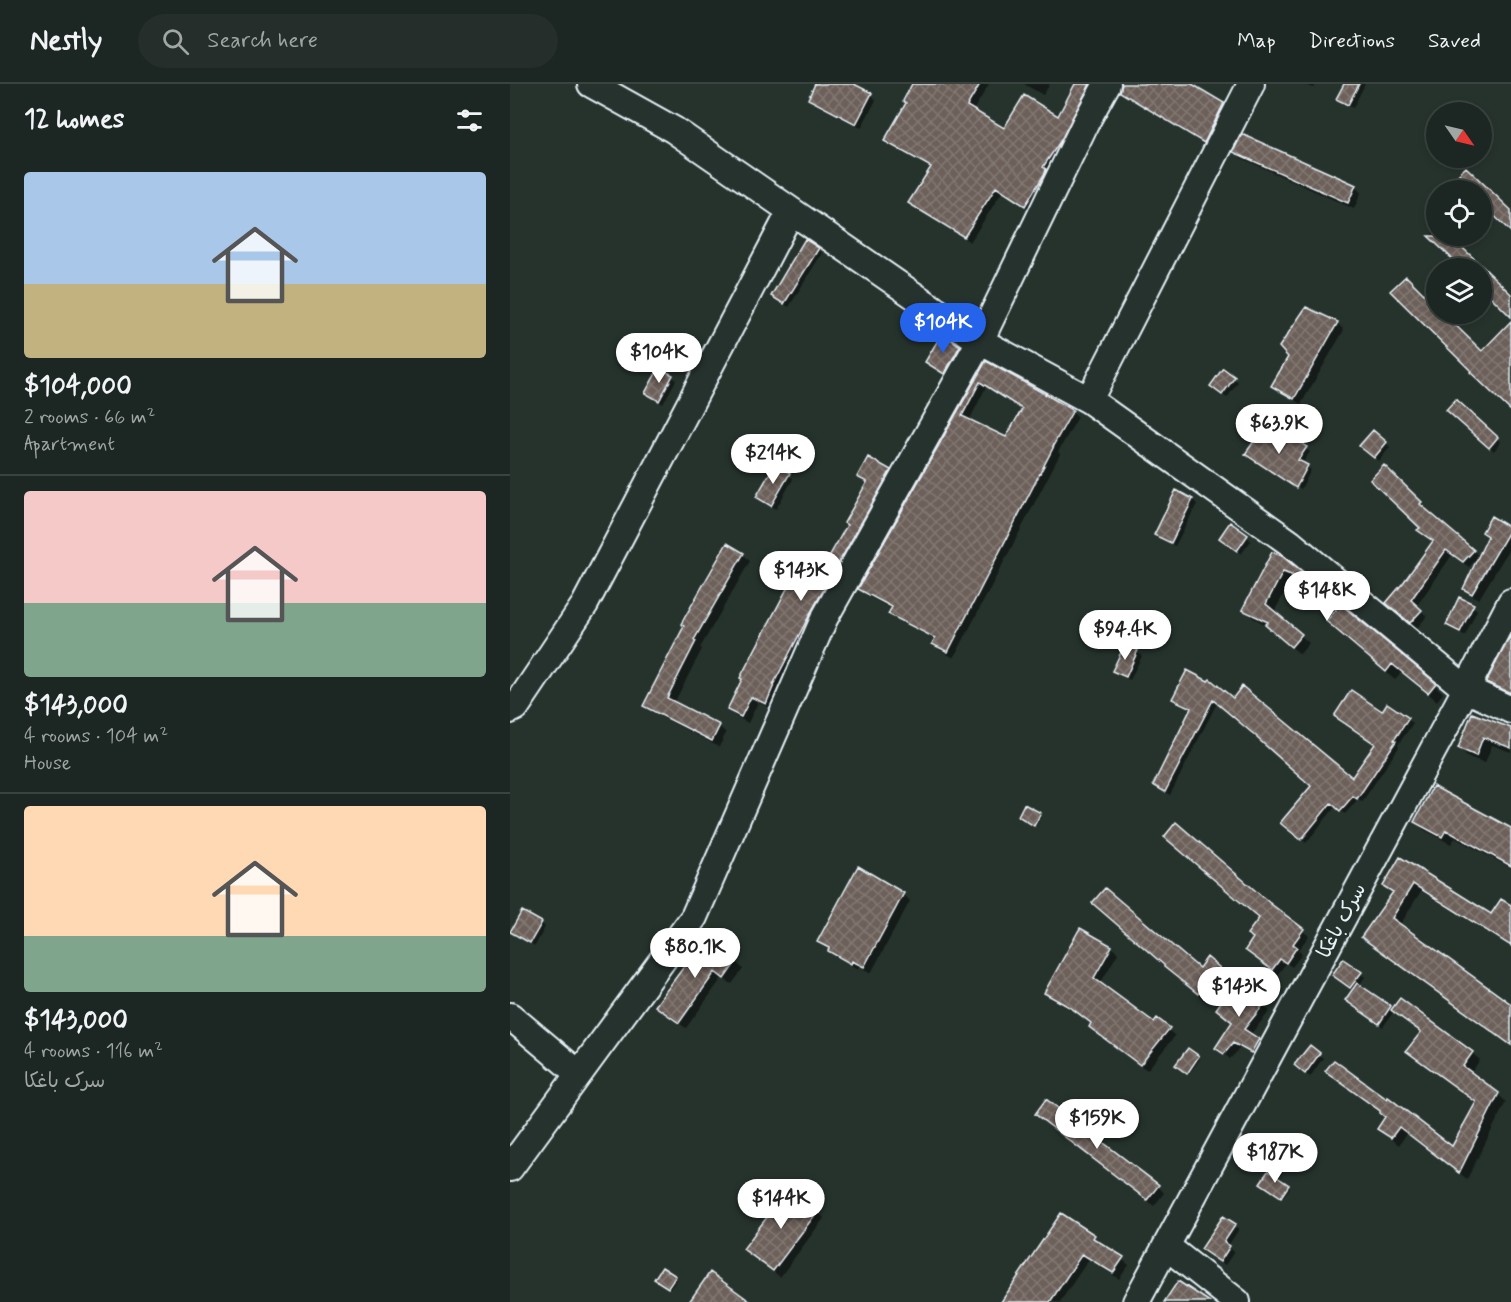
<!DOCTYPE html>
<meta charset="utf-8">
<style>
:root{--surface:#1c2622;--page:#252e2a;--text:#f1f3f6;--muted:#a0a5a5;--line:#3a4340;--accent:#2563eb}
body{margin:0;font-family:Mynerve,"Playpen Sans Arabic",sans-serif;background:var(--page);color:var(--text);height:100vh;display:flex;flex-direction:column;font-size:22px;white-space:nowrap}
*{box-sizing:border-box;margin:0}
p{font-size:20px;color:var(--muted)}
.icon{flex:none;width:33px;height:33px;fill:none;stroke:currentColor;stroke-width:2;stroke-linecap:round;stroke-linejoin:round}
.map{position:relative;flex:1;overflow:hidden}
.side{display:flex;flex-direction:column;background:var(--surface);width:510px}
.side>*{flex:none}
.needle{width:39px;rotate:124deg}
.buttons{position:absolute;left:916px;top:18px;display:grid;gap:12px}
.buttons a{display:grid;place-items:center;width:66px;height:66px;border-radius:50%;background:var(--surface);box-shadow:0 3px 9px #0003,0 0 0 2px var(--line);font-size:30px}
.price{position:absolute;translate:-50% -51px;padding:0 14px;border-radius:21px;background:#fff;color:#222;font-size:20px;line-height:39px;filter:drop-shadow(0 2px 3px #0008)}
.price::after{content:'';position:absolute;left:50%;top:36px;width:18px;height:14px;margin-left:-9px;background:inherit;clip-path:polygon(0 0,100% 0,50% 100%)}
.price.current{background:var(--accent);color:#fff}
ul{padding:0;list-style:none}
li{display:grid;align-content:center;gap:12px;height:318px;padding:0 24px}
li+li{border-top:2px solid var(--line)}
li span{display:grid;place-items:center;height:186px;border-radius:6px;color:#555}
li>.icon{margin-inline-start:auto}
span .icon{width:108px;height:108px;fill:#fffc;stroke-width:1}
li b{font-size:26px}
h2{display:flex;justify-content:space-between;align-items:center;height:72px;padding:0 24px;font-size:26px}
header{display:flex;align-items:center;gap:36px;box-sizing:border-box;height:84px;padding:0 30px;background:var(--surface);border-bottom:2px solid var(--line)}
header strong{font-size:28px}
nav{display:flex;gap:33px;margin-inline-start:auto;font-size:21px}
.search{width:420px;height:54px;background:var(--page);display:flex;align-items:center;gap:15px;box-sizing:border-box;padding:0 21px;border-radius:33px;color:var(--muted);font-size:22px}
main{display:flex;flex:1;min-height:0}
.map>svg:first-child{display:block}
</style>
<header>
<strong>Nestly</strong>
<div class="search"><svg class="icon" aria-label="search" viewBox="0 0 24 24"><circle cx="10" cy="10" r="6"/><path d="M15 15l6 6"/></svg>Search here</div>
<nav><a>Map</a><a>Directions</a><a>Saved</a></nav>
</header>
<main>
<section class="side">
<h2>12 homes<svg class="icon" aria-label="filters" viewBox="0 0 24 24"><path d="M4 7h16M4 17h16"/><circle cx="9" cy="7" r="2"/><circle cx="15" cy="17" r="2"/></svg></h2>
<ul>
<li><span style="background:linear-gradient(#a9c7e8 60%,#c2b280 0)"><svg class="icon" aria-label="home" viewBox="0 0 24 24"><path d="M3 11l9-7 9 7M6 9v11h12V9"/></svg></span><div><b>$104,000</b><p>2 rooms · 66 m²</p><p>Apartment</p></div></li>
<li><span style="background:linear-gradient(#f6c9c9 60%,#7fa58c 0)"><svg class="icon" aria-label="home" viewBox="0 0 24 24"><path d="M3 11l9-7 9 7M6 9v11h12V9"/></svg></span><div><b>$143,000</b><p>4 rooms · 104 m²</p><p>House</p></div></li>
<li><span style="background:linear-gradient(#ffd9b3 70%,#7fa58c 0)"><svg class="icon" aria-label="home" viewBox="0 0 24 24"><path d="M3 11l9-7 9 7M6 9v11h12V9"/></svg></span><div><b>$143,000</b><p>4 rooms · 116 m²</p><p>سرک باغکا</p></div></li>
</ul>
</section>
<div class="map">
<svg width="1001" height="1218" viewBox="0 0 1001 1218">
<defs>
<pattern id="building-cross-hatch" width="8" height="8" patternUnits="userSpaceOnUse" patternTransform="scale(1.5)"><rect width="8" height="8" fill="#6d615a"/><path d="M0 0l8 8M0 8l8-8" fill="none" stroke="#827872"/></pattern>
</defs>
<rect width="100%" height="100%" fill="#26332d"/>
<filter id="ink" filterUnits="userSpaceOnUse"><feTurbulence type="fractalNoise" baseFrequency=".0167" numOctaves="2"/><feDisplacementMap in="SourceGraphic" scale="12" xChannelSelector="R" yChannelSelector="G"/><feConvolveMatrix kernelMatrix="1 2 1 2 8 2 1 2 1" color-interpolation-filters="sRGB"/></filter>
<g filter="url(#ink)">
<path fill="#0007" fill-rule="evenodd" d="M307,0H341L361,10L366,16L351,44L305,20L299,15Z
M404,0H479L463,27L494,46L549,34L567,0H588L521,126L492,108L460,158L406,124L400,118L422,85L382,62L376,57L397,20Z
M514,0H540L533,11Z
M613,0H679L713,20L719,26L700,64L617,13L611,7Z
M792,0H806L804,4Z
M835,0H855L843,24L832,19L828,14Z
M725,68L845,102L851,109L844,125L731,74Z
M927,145V152H938L1001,213V231L972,203V184H953L920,152Z
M308,165L312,169L279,223L267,216L263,212Z
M827,239L834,246L791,320L770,308L763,302Z
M449,263L453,267L439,293L421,282L416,278Z
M476,279L562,327L568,333L548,368L550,370L444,574L430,566L424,560L426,556L386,535L380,529L382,525L356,511L350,505ZM476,303L513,327L496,355L459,337Z
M162,292L166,296L153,320L141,313L137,309Z
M724,294L728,298L717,314L706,306Z
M946,318L991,358L984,367L943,330Z
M762,341L800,368L792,380L801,386L791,405L739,371Z
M876,359L880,363L869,377L856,366Z
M265,382L279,391L283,395L266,425L252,417L248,412Z
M874,383L917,424L915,426L969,472L959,483L942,471L906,523L917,532L907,544L883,524L924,458L909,447L912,444Z
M380,387L386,393L262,625L248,618L238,639L225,632L218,626L282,499L271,489L308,494L339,441L357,400L349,393Z
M667,408L683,416L687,420L665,462L650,455L646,450Z
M982,434L1001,446V462L969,515L961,511L955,505L979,453Z
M737,452L741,457L731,470L715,458Z
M233,470L240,477L190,564L192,565L164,619L209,642L216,649L209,663L142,628L135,621Z
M771,473L925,601L933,609L927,617L892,587L885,596L826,546L827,526L800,502L782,495L764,528L799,559L790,570L765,550L757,541L743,534L734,526Z
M963,522L967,526L955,552L942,545L938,541Z
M1001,554V611L984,603L978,598Z
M616,562L627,568L632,572L620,596L608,591L604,587Z
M664,615L723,616L842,696L867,660L872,629L878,621L903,639L888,661L889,663L852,718L848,715L835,730L826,722L796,759L777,743L803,702L707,619L660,711L649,705L645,701L682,626L668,619Z
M962,631L1001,646V668L982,661L975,679L958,673L950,664Z
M515,722L532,732L526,742L511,733Z
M906,737L1001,746V784L945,754L941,760L914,746Z
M891,775L981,832L1001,823V863L911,807L890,841L1001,921V961L861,860L853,853L884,810L874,801Z
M365,795L393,810L400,817L361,889L349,882L348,885L326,873L309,857Z
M760,821L799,852L788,866L792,870L782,883L776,879L768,890L742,871Z
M31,839L35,843L25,862L6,852L2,848Z
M571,846L602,863L608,869L590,900L645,940L647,936L665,952L637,986L587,949L581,943L582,940L569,930L542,915L536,909Z
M195,856L226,878L233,885L222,900L212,894L176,944L154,929L147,922Z
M833,877L855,893L849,902L882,926L890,916L962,969L970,976L960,990L988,1010L996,1018L957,1095L897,1049L889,1061L877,1052L869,1045L877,1034L825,994L817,987L824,978L878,1017L879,1015L942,1064L967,1019L906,974L898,967L912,949L884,927L873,943L837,916L844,906L824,891Z
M709,885L715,891L695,916L662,889Z
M726,899L760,927L740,951L748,956L755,962L747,974L730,964L720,975L707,964L724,939Z
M800,963L813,974L800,993L790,985Z
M678,966L690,975L679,990L669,983Z
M534,1036L648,1102L654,1109L644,1122Z
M754,1100L778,1102L780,1104L773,1113Z
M307,1128L314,1134L270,1193L235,1165Z
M714,1134L729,1145L718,1162L724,1168L715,1181L697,1169Z
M584,1153L619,1181L609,1195L579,1175L550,1218H493Z
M153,1185L167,1195L160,1205L148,1196Z"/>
<path fill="url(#building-cross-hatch)" stroke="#e8f1f8" stroke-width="1.5" fill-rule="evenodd" d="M305,0H344L362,9L346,40L298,15Z
M402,0H470L457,22L494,44L514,11L548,32L565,0H580L551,56L533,83L536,85L535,89L515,122L486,103L454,153L398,119L421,83L374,57L396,19L393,17Z
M612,0H682L714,19L694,59L610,8Z
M834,0H849L838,21L826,15Z
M732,50L846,101L838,119L723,68Z
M956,83L1001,126V148L972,120V106H942L947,96L945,94Z
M918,152H940L974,184L1001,210V233L972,204V184H952Z
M295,155L309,164L274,220L261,212Z
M896,192L927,223V230H934L972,267L1001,237V327L960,288L961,287L880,207Z
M796,223L828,238L784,315L761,302L778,273L769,263Z
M432,249L450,262L434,290L415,278Z
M476,277L563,326L543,362H544L438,568L422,560L425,554L378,530L382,523L348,505ZM470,298L512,325L496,353L452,332Z
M149,284L163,291L149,317L135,309Z
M713,284L725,293L712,311L700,302Z
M946,315L988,353L979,364L936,326Z
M761,339L797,363L788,376L798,381L786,404L735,370L749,350L752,352Z
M863,346L877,358L864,374L849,362Z
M358,373L381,386L301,528L263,601H264L256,620L241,613L231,633L217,626L232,595L230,594L281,497L269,490L277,475L308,492L337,441L334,439L357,398L347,393Z
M265,380L280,389L261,422L246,413Z
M874,381L912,418L910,420L964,466L953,478L936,466L901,516L912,526L900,539L876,519L893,499L923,457L907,446L910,444L860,396Z
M666,406L683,415L661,459L644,451Z
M981,432L1001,444L962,510L953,505L978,452L972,448Z
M720,438L738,451L727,467L709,454Z
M217,459L234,469L184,556L186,557L157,614L210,641L202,657L133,622L174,542L171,540Z
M762,468L772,472L926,599L918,609L882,580L876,588L816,537L826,526L789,494L773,488L756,520L792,550L781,563L755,541L758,538L732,526Z
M949,513L964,520L950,548L936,541Z
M1001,551V609L976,598Z
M615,560L628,566L616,593L602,587Z
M677,586L698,597L700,595L723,614L732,602L842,693L865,660L824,632L841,606L872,627L877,619L899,634L884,656L886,657L847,715L843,712L830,727L821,719L791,756L770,739L801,702L747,654V653L703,616L655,708L643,701L681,624L662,615Z
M962,629L1001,644V664L973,653L966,672L948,664Z
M923,702L1001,744V782L936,746L932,753L904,738Z
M514,720L531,729L524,742L508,732Z
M666,738L761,820L794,845L783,860L787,863L776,879L770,875L762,886L735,866L743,854L737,850L749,834L654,753Z
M890,773L981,830L991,815L1001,821V862L903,800L882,834L1001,920V961L851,853L883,808L873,802Z
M348,782L394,809L354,883L342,877L341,880L318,867L319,864L307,858Z
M595,804L689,884L697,873L710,884L688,910L654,883V881L582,819Z
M12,827L32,838L20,859L0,848Z
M570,844L602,862L584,894L644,938L647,934L660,944L630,981L579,943L581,939L561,924L534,909Z
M195,854L227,877L214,895L205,888L169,939L145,922Z
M833,875L852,888L840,904L822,891Z
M726,897L754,920L734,945L749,955L741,969L723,959L714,970L705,964L722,938L706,925Z
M847,899L881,922L869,940L835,916Z
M890,914L963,968L953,982L989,1009L949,1089L889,1043L881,1054L867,1045L875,1033L870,1029V1027L815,987L824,976L877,1015L878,1013L942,1062L966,1018L896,967L911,948L881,926Z
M800,961L810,969L795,990L784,981Z
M678,964L689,972L677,990L665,981Z
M536,1015L649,1101L637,1116L525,1030Z
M758,1087L779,1101L771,1113L750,1099Z
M279,1104L308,1127L263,1187L233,1165Z
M551,1129L585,1151L583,1154L614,1173L603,1189L572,1170L540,1218H491Z
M713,1132L726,1140L714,1158L720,1162L710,1178L691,1165Z
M152,1183L166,1192L158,1204L144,1195Z
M200,1188L241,1218H179Z
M668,1197L700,1218H654Z"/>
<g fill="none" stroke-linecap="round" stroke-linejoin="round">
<defs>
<path id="minor" d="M81,0L164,46L470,257L579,316L780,459L956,605L1001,626
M579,316L741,0
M0,626L6,623L75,520L281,127
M0,932L69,990
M0,1084L184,833L314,535L470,257L576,38L597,0
M656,1162L727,1218
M626,1218L956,605L1001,518"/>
</defs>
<use href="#minor" stroke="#e8f1f8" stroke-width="30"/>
<use href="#minor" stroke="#26332d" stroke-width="26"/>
</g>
</g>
<g text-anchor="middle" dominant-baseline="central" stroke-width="5" stroke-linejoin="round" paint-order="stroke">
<g font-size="20" fill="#e8f1f8" stroke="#26332d">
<text transform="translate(832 837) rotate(-62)">سرک باغکا</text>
</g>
</g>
</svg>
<div class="buttons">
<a><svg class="needle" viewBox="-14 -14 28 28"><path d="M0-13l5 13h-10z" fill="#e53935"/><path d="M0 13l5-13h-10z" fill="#a0a5a5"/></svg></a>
<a><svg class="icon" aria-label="locate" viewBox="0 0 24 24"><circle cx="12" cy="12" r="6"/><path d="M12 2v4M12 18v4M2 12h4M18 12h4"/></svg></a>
<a><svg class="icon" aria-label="layers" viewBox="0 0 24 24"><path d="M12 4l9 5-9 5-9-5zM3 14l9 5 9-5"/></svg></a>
</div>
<b class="price current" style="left:433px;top:270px">$104K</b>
<b class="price" style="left:149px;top:300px">$104K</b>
<b class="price" style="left:769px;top:371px">$63.9K</b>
<b class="price" style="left:263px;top:401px">$214K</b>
<b class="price" style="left:291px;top:518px">$143K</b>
<b class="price" style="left:817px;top:538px">$148K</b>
<b class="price" style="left:615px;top:577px">$94.4K</b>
<b class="price" style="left:185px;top:895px">$80.1K</b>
<b class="price" style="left:729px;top:934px">$143K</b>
<b class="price" style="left:587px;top:1066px">$159K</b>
<b class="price" style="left:765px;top:1100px">$187K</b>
<b class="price" style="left:271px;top:1146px">$144K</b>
</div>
</main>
